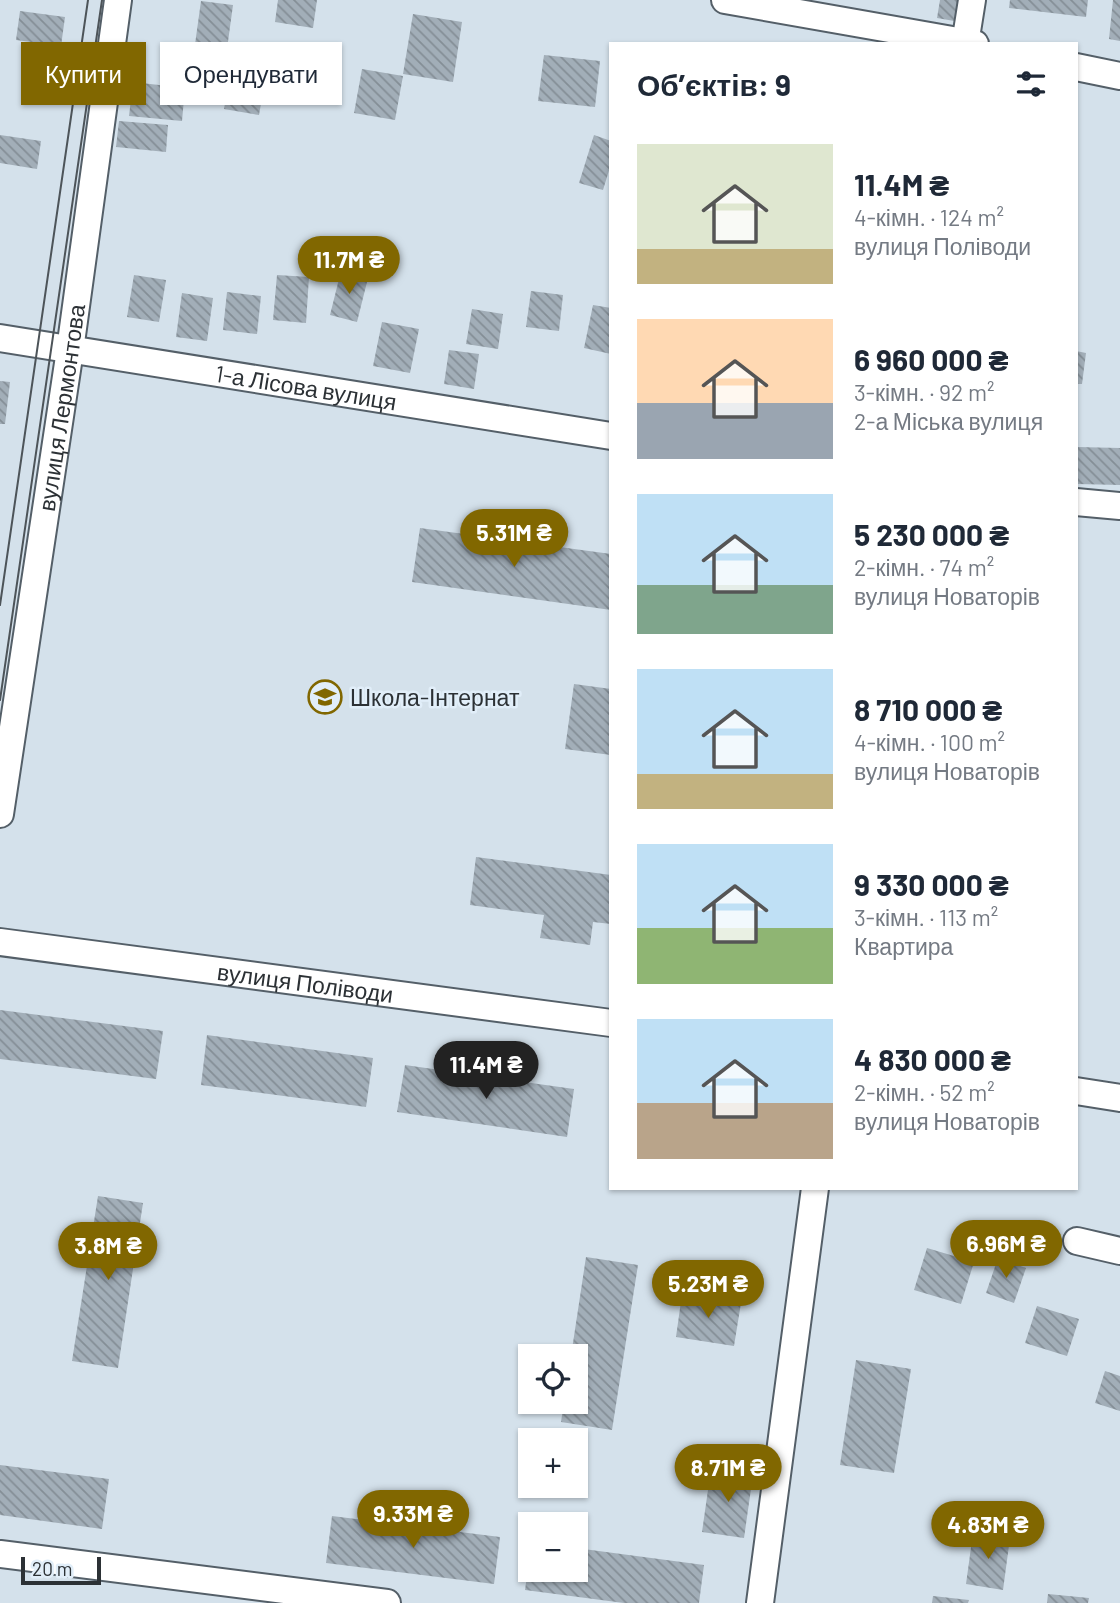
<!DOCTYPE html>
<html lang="uk">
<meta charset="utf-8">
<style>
:root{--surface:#fff;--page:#f6f6f7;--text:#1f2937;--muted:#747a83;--accent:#816700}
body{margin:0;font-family:Barlow,sans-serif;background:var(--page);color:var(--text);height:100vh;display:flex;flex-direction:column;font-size:26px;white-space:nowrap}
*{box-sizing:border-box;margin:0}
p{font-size:23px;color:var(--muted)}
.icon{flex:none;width:38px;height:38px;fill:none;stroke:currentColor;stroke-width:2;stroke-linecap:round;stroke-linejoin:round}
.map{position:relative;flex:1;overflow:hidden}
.details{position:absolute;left:609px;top:42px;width:469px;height:1148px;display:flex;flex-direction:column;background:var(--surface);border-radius:0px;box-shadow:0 2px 5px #0004}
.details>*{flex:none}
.hud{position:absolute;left:21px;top:42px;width:483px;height:63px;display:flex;gap:14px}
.tools{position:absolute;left:518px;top:1344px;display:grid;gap:14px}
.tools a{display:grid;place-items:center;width:70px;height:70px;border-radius:0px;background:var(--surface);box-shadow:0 2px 5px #0004;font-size:35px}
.scale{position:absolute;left:21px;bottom:18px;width:80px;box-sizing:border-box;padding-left:7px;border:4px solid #2c3135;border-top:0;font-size:19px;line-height:24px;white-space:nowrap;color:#2c3135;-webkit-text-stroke:5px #e1eef9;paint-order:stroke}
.price{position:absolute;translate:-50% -60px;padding:0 16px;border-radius:24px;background:var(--accent);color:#fff;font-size:23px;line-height:46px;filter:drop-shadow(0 2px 4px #0008)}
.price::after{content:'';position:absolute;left:50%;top:42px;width:21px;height:16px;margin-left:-10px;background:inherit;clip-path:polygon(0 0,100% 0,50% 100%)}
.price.on{background:#222;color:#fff}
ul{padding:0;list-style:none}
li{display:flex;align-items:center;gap:21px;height:175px;padding:0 28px}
li span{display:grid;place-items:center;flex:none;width:196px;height:140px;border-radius:0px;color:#555}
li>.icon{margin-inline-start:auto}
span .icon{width:84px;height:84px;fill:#fffc;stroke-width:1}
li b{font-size:30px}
h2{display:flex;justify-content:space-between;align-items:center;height:84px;padding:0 28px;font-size:30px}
.chip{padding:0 24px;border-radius:0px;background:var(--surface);box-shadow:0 2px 5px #0004;font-size:24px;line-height:63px}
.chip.on{background:var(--accent);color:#fff}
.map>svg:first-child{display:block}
</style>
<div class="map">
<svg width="1120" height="1603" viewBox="0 0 1120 1603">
<defs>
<pattern id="building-back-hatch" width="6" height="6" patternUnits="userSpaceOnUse" patternTransform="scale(1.75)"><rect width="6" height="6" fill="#a2aeb8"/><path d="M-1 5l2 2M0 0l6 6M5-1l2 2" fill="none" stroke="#848e96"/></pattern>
</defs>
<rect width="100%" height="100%" fill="#d4e1eb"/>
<path fill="url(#building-back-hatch)" d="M278,0H317L313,28L275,22Z
M940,0H964L960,22L937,18Z
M1010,0H1088L1086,17L1009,8Z
M1113,0H1120V41L1109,39Z
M201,1L233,5L224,71L192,66Z
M20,11L65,17L61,46L16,40Z
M413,14L462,22L453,82L403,74Z
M544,55L600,61L595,107L538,101Z
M362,69L403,76L395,120L354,113Z
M229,80L264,87L259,115L224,109Z
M133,82L185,88L182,121L129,116Z
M119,121L168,125L166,152L116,147Z
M0,135L41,141L37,169L0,163Z
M594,135L611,141V164L603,190L579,183Z
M341,271L368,278L357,322L330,315Z
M134,275L166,280L159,322L127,317Z
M277,275L309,277L306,323L273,320Z
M531,291L563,295L559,331L526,327Z
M227,292L261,296L257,334L223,330Z
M182,293L213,298L207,341L176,337Z
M593,305L611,308V354L584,348Z
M472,309L503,314L498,349L466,344Z
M382,322L419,329L410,373L373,366Z
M449,350L479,354L474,389L444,384Z
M1076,351L1086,353L1082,384H1076Z
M0,381L10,382L5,424H0Z
M1078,447L1120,448V485L1077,484Z
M420,528L611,554V610L412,582Z
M574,684L611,689V755L565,749Z
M476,857L611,875V924L593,922L590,945L540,938L544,915L470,905Z
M0,1010L163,1031L156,1079L0,1059Z
M207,1035L373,1058L366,1107L201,1085Z
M405,1065L574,1089L567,1137L397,1112Z
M98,1196L143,1203L118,1368L72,1361Z
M927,1248L974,1262L961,1304L914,1290Z
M586,1257L638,1265L612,1430L561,1422L564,1402H576V1356H571Z
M998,1258L1026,1268L1014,1303L986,1293Z
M682,1294L741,1303L734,1346L676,1337Z
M1037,1306L1079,1319L1067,1356L1025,1343Z
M856,1360L911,1369L894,1473L840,1465Z
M1105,1371L1120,1376V1411L1095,1403Z
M0,1465L109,1479L102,1529L0,1515Z
M711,1469L753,1475L744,1538L702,1532Z
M332,1516L500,1537L494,1584L326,1563Z
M973,1533L1010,1538L1003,1590L966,1584Z
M576,1548L704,1565L699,1603H624L525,1590L529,1561L530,1570H576Z
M1048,1594L1089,1598L1088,1603H1047Z
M933,1596L969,1600L968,1603H932Z"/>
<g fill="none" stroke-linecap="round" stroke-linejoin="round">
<defs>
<g id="minor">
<path d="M725,0L975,44"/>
<path d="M965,44L972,0"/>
<path d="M1076,67L1120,76"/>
<path id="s1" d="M0,338L611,436"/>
<path d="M1076,502L1120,506"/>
<path id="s2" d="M0,814L70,350L118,0"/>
<path id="s3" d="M0,942L611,1023"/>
<path d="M1076,1091L1120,1098"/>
<path d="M1077,1241L1120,1251"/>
<path d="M0,1554L387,1603"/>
<path d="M760,1603L815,1188"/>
</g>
</defs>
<use href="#minor" stroke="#545f68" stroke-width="30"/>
<use href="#minor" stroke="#fff" stroke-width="26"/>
<path stroke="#4d5459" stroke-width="2" d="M0,605L88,0
M0,700L102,0"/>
</g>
<defs>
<symbol id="school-ring" viewBox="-11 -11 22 22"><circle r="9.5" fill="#e1eef9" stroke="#816700" stroke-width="1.5"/><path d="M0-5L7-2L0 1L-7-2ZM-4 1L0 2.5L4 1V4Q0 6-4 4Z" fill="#816700"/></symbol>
</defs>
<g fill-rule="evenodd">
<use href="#school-ring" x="306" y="678" width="38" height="38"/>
</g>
<g text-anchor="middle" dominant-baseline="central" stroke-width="5" stroke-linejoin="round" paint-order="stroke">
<g font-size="23" fill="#2c3135" stroke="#e1eef9">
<text stroke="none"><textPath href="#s1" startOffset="310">1-а Лісова вулиця</textPath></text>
<text stroke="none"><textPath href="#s2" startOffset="411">вулиця Лермонтова</textPath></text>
<text stroke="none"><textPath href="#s3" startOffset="308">вулиця Поліводи</textPath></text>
</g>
<g font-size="23" fill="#2c3135" stroke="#e1eef9" text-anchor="start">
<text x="350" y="697">Школа-Інтернат</text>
</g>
</g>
</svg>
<div class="tools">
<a><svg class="icon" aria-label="locate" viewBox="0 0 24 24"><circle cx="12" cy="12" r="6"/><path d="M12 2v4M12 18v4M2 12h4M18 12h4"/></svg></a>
<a>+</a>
<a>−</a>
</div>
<div class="scale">20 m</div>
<b class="price" style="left:349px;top:296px">11.7M ₴</b>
<b class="price" style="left:514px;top:569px">5.31M ₴</b>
<b class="price on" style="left:486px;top:1101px">11.4M ₴</b>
<b class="price" style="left:1006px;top:1280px">6.96M ₴</b>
<b class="price" style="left:108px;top:1282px">3.8M ₴</b>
<b class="price" style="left:708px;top:1320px">5.23M ₴</b>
<b class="price" style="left:728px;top:1504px">8.71M ₴</b>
<b class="price" style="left:413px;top:1550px">9.33M ₴</b>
<b class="price" style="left:988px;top:1561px">4.83M ₴</b>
<div class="hud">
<a class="chip on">Купити</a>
<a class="chip">Орендувати</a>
</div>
<section class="details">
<h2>Об’єктів: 9<svg class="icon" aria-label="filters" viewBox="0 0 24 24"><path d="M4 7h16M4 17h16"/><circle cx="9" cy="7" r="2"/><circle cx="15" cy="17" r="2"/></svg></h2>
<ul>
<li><span style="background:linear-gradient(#dfe7d0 75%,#c2b280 0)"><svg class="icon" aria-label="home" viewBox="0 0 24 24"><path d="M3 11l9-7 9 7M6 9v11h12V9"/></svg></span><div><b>11.4M ₴</b><p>4-кімн. · 124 m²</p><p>вулиця Поліводи</p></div></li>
<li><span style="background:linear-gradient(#ffd9b3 60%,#9aa5b1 0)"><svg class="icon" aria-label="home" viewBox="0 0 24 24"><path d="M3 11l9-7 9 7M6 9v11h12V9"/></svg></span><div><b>6 960 000 ₴</b><p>3-кімн. · 92 m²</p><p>2-а Міська вулиця</p></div></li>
<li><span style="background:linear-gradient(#bfe0f5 65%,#7fa58c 0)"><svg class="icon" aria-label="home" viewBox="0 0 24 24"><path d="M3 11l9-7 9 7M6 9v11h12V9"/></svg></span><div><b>5 230 000 ₴</b><p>2-кімн. · 74 m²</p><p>вулиця Новаторів</p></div></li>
<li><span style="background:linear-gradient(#bfe0f5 75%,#c2b280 0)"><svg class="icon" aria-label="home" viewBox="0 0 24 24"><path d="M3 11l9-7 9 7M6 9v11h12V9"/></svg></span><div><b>8 710 000 ₴</b><p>4-кімн. · 100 m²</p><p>вулиця Новаторів</p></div></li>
<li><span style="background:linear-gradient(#bfe0f5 60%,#8fb573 0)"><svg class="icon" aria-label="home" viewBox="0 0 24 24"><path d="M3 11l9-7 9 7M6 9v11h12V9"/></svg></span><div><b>9 330 000 ₴</b><p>3-кімн. · 113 m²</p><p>Квартира</p></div></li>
<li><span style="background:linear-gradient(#bfe0f5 60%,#b9a48a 0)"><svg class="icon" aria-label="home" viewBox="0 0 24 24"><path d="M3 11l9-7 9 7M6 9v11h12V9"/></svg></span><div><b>4 830 000 ₴</b><p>2-кімн. · 52 m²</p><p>вулиця Новаторів</p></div></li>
</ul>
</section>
</div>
